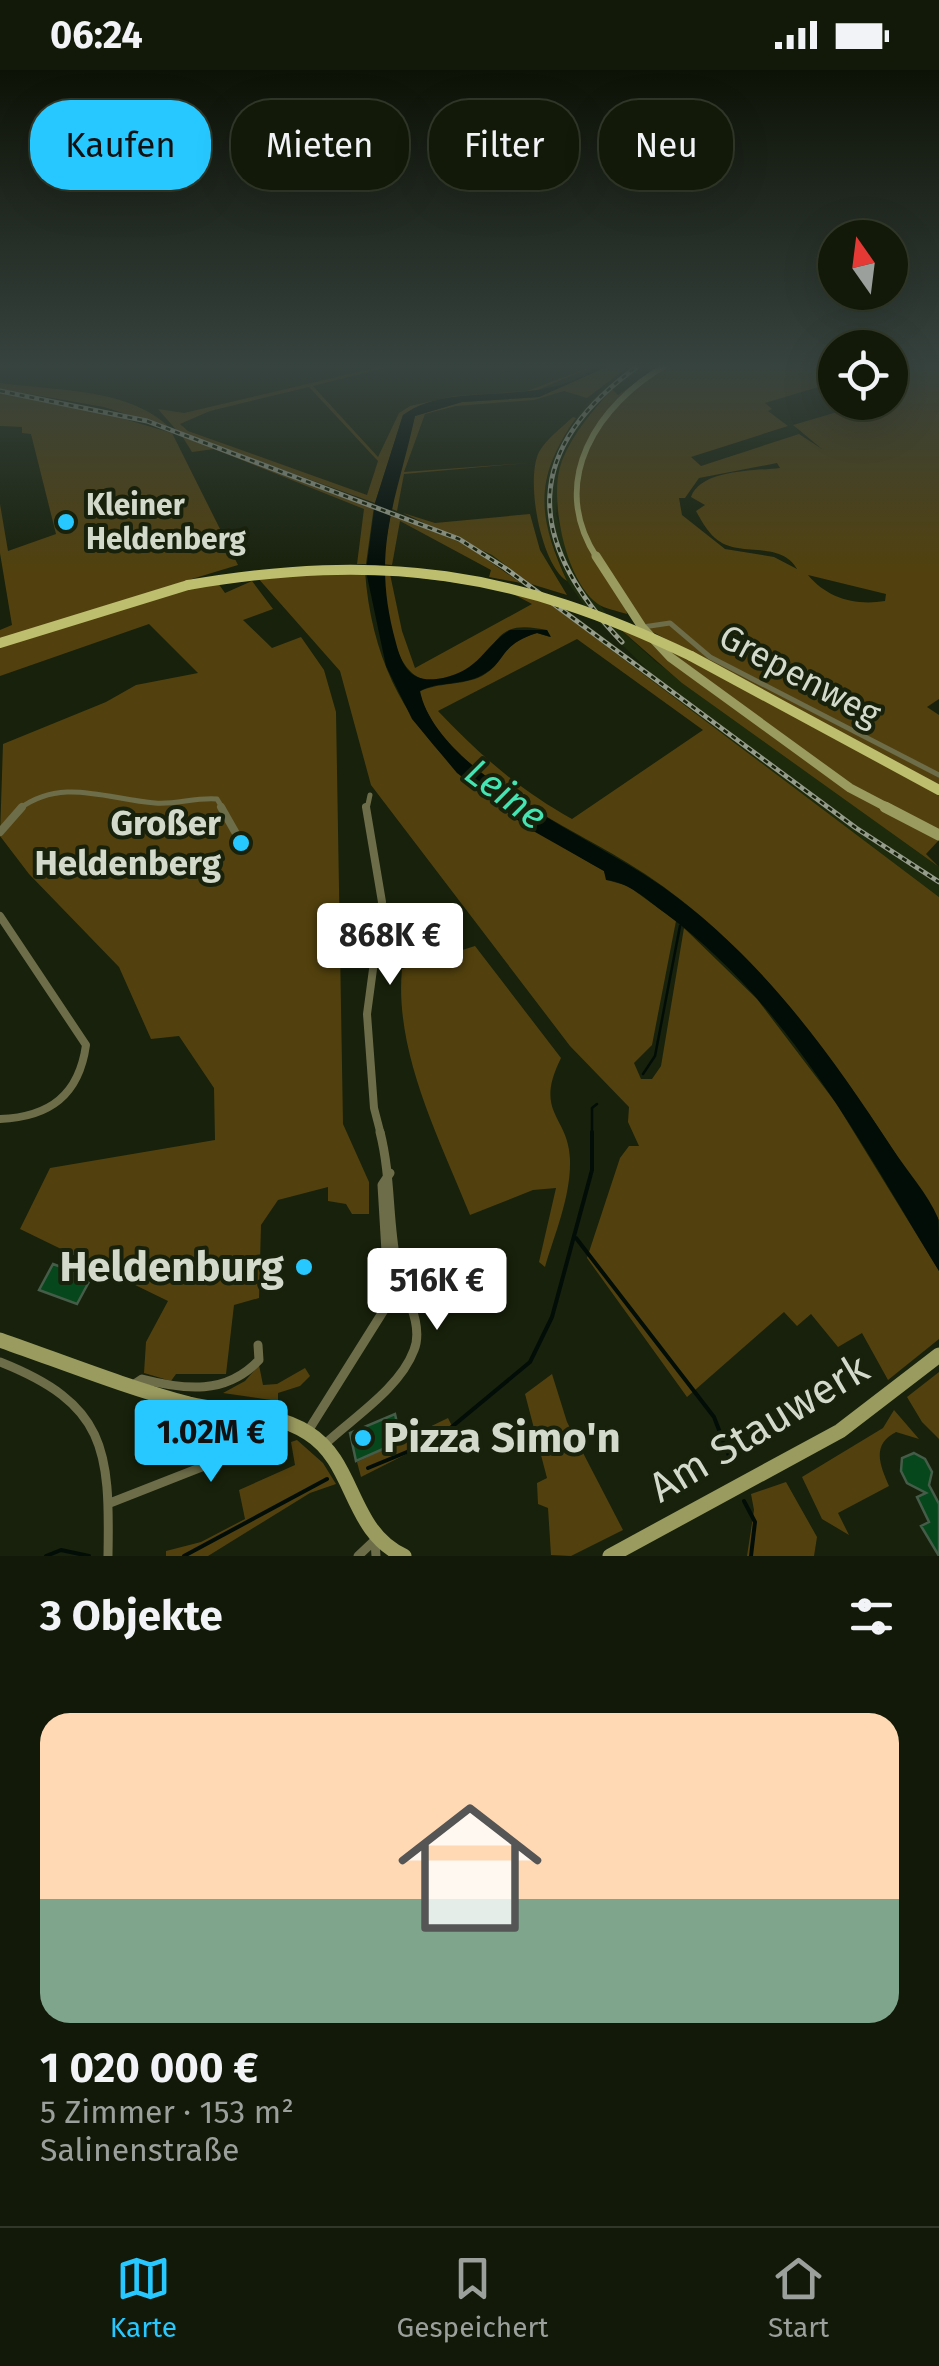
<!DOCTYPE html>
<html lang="de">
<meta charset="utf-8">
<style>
:root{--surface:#121908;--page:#1f2616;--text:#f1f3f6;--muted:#9ca09c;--line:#313829;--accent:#27c8ff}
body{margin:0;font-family:"Fira Sans",sans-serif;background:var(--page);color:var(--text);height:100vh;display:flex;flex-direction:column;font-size:38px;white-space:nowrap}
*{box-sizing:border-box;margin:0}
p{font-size:32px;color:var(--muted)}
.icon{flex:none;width:55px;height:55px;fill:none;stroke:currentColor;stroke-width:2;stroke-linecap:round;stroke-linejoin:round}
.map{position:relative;height:1486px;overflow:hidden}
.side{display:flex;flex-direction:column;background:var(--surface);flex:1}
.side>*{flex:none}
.banner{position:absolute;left:30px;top:30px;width:880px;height:90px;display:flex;gap:20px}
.needle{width:65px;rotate:346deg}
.tools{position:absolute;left:818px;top:150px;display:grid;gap:20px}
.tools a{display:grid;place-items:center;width:90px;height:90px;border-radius:50%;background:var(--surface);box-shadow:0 10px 40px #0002,0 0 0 2px var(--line);font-size:50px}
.price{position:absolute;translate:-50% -85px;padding:0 22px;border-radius:10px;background:#fff;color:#222;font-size:32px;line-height:65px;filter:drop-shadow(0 2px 5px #0008)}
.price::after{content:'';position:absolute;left:50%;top:60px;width:30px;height:22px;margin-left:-15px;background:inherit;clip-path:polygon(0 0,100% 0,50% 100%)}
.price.current{background:var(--accent);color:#111}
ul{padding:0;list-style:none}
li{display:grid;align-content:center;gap:20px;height:530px;padding:0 40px}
li span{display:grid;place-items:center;height:310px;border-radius:30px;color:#555}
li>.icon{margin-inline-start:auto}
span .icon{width:180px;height:180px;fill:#fffc;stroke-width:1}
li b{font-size:42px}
h2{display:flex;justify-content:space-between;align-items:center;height:120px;padding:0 40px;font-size:42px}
.tag{padding:0 35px;border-radius:40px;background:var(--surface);box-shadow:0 10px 40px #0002,0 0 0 2px var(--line);font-size:35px;line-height:90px}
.tag.current{background:var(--accent);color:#111}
.status{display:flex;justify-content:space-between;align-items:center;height:70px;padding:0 50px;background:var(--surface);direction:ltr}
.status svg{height:28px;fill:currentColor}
.dock{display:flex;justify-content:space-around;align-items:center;height:140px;border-top:2px solid var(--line);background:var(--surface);font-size:28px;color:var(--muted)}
.dock a{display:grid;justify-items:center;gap:5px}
.dock .current{color:var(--accent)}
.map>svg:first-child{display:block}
</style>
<div class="status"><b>06:24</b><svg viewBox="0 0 49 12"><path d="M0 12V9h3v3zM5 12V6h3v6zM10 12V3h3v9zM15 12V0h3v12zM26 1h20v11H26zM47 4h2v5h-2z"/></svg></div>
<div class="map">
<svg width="939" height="1486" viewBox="0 0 939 1486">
<rect width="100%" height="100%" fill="#18210b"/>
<path fill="#1d2a0c" d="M637,294H650L612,319L590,344L561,394L556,444L572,494L612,552L656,592L939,797V827L497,495L407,448L430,454L492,485L647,599L591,545L567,511L547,460L543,425L554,382L585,335Z"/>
<path fill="#52410e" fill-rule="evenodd" d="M392,294H400L313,316L378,387L399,343L410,336L454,326L527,321L599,294L533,322L477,328L403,345L375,433L178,362L158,339L184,343ZM309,317L378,391L367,425L188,361L180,354L210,341Z
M613,294H632L587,328L564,321L534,330L456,336L425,344L404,402L528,393L404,404L397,441L392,439L399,399L415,346L462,332L539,327Z
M663,294H835V312L765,333L772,339L768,341L788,356L691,387L701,396L799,364L822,379L793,355L868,333L890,332V294H939V629L927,637L939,645V770L926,784L939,797L682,613L612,552L678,575L635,553L626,539L627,544C618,541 605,539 598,534C566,512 550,432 560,397C569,368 592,341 612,319L618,325ZM777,393L780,398C755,401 701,399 691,427L705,435L696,441C701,450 707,461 715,468C738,489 780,469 797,499L774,487L725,479L682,445L679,428H685L699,408ZM808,505L886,524L885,531C855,536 827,528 808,505Z
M0,313C55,321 128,317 170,358L104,337L0,319Z
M0,322L80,336L172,363L238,495L182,512L218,513L225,523L252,511L273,539L243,550L272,578L301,567L324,600L336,642L343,1054L369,1112V1144H352L346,1134L328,1131V1117L278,1130L261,1155L259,1228L234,1235L226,1304H176L171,1311L144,1303L146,1272L168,1231L20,1159L50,1098L215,1070L214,1018L179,966L151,969L119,897L29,804L0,766L3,674L106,632L136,615L198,603L149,554L0,606V560L12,555L0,483V434L8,481L56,464L31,364L22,363V357L0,356Z
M573,347L576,348C534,408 537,446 567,511C541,495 525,410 539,382C547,368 561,358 573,347Z
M182,366L374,436L366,494H357L364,439L214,379L192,382Z
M391,442L466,475L521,513L489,507L491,500L400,451L392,495L382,494Z
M403,443L435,453L530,444L540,480L567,525L531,514L492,485Z
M365,501C376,659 477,729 604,801L607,810L628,816L676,851L652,975L634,993L641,1009H652L661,996L684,858L757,929L836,1033L939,1201V1269L888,1310L862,1263L838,1277L811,1244L797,1256L784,1242L687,1327L587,1188L620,1088L629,1076H639L628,1052L629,1037L570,976L371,715L340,601L257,507Z
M383,501L477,511L537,524L939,827V1150C851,1016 767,877 626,792C561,752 443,702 419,622C437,612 462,616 482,606C507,592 498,575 537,563L550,567L547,560C535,558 521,555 509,560C494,567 490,584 477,593C396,649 389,559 383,501ZM390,504L504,519L532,534L415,598L402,561ZM577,569L703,660L572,749C518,719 480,685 438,641Z
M475,876L561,988C533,1044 569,1045 570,1090C571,1126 555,1163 545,1197L539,1192L556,1118L533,1120L470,1145C440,1070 394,982 402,899Z
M259,1295L263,1315L277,1314L305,1298L310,1306L300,1316L278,1323V1331L223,1323L245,1311Z
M939,1302V1369L922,1352L907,1327Z
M552,1304L567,1352L623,1460L571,1486L551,1485L548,1438L538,1434L537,1413L547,1408L525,1324Z
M894,1340L919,1369L896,1362C871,1375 880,1395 889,1416L838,1443L849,1465L822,1449L802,1407L883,1358Z
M448,1348L454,1360L361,1407L357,1392Z
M297,1370L323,1393L336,1414L310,1423L208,1486H166V1481L201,1472L245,1449L239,1420L295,1395L291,1372Z
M786,1412L817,1467L814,1486H747L754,1440L751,1424Z"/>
<path fill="#020d08" d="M599,294H613L539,327L462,332L415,346C396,434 370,479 396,573C403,600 413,614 443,608C480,600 483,577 510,560H547L551,567L537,563C498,575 507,592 482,605C462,616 438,611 420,621C437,704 599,771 663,817C760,886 828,980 892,1078C906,1100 928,1124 938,1148C939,1162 939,1186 939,1201C861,1073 788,934 665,843C647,830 629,812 606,810L604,801L528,758L457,703L412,649L386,596L366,501L375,433L403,345C453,307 546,342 599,294Z"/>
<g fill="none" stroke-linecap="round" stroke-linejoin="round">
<path stroke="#020d08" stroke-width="2.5" d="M643,1004L655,986L680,856
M592,1065V1038L597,1034"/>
<path stroke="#020d08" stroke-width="4" d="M576,1168L714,1347L731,1391
M368,1398L436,1370L530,1292L552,1247L592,1100V1062
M744,1431L755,1452L751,1486
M46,1486L61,1480L89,1486
M184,1486L327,1409"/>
</g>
<path fill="#06471b" stroke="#455c48" stroke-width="2.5" d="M53,1194L91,1208L77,1234L39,1220Z
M395,1344L401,1371L356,1391L350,1363Z
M914,1383L925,1389L932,1402L929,1415L939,1434V1486L921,1456L929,1452L917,1427L926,1423L907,1413L901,1401L902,1388Z"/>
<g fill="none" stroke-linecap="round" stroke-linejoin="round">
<path stroke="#6d6d49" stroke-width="5" d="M643,557L670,553L710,587L939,705
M19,739C62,707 106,729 155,733C175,735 196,727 217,729L223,739
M367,739L370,725"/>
<path stroke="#6d6d49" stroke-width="8" d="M221,737L238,767
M366,737L382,832L367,944L374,1038L381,1065
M0,762L22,737
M0,846L86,975C79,1025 50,1047 0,1049"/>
<path stroke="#6d6d49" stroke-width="9" d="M0,1292C106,1334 110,1379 108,1486
M136,1313L142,1309C185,1320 226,1325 259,1290L258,1275
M308,1361L389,1232L382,1115L390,1103
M325,1374C354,1347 400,1318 414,1280C425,1253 401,1218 396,1191C388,1148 391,1105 380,1062
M110,1433L258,1375L276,1352
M375,1471L376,1486
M358,1486L375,1470"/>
<path stroke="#9a9b5f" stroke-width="6" d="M597,488C547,411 597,334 668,294"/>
<path stroke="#9a9b5f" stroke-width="9" d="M596,486L642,557L670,587L850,718L890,739"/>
<path stroke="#9a9b5f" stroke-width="11" d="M885,737L939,765"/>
<path stroke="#9a9b5f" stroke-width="15" d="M0,1270C63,1292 125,1317 189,1334C227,1343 274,1341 308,1363C356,1393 349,1461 404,1486
M610,1486L840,1361L939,1285"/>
<path stroke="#bebe6f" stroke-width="10" d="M0,573L188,515
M691,586L939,720"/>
<defs>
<path id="rail" d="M0,321L147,351L459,469L505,498L856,758L939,812
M622,572C524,470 521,378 641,294"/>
</defs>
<use href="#rail" stroke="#959c8b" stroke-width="5"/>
<use href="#rail" stroke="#18210b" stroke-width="2.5" stroke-dasharray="5" stroke-linecap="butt"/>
<path stroke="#bebe6f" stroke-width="10" d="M188,515C381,482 515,501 691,586"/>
</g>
<linearGradient id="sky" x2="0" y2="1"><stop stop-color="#0d1206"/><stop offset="0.59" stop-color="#37433f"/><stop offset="1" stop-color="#37433f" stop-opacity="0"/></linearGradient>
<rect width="939" height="502" fill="url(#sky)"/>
<g fill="#27c8ff" stroke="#18210b" stroke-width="4">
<circle cx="66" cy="452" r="10"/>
<circle cx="241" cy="773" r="10"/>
<circle cx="304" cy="1197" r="10"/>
<circle cx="363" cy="1368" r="10"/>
</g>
<g text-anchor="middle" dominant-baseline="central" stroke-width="8" stroke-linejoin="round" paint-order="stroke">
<g font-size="30" font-weight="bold" fill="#d3dacb" stroke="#18210b" text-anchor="start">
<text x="86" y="435">Kleiner<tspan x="86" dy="34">Heldenberg</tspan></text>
</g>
<g font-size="35" fill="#d3dacb" stroke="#18210b">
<text transform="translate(800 605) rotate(28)">Grepenweg</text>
</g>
<g font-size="35" font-weight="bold" fill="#d3dacb" stroke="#18210b" text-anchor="end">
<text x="221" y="753">Großer<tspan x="221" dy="40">Heldenberg</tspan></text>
</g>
<g font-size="38" font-style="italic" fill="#44e4b3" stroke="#18210b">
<text transform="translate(506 724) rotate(37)">Leine</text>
</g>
<g font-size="42" font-weight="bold" fill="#d3dacb" stroke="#18210b" text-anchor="end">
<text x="284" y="1197">Heldenburg</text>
<text x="383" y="1368" text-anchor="start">Pizza Simo'n</text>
</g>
<g font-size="42" fill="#d3dacb" stroke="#18210b">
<text transform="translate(759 1358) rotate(-31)">Am Stauwerk</text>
</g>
</g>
</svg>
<div class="tools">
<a><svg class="needle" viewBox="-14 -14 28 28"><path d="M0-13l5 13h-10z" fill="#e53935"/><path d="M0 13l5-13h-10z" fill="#9ca09c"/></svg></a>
<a><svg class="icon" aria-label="locate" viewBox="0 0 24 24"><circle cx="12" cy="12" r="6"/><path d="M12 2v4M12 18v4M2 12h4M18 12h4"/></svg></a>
</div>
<b class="price" style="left:390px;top:918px">868K €</b>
<b class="price" style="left:437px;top:1263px">516K €</b>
<b class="price current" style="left:211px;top:1415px">1.02M €</b>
<div class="banner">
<a class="tag current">Kaufen</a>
<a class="tag">Mieten</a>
<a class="tag">Filter</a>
<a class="tag">Neu</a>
</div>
</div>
<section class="side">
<h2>3 Objekte<svg class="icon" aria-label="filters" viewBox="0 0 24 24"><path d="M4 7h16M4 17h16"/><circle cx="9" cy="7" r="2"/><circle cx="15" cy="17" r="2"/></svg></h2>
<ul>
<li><span style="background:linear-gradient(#ffd9b3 60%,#7fa58c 0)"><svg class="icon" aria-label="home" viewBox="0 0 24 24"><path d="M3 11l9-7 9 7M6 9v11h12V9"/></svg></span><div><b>1 020 000 €</b><p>5 Zimmer · 153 m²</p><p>Salinenstraße</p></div></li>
</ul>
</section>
<nav class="dock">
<a class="current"><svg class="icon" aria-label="map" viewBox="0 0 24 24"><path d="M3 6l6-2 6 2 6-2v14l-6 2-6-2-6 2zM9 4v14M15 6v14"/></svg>Karte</a>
<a><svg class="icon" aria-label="saved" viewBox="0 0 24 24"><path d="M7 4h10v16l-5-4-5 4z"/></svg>Gespeichert</a>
<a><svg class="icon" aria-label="home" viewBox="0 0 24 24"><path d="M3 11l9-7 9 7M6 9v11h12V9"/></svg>Start</a>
</nav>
